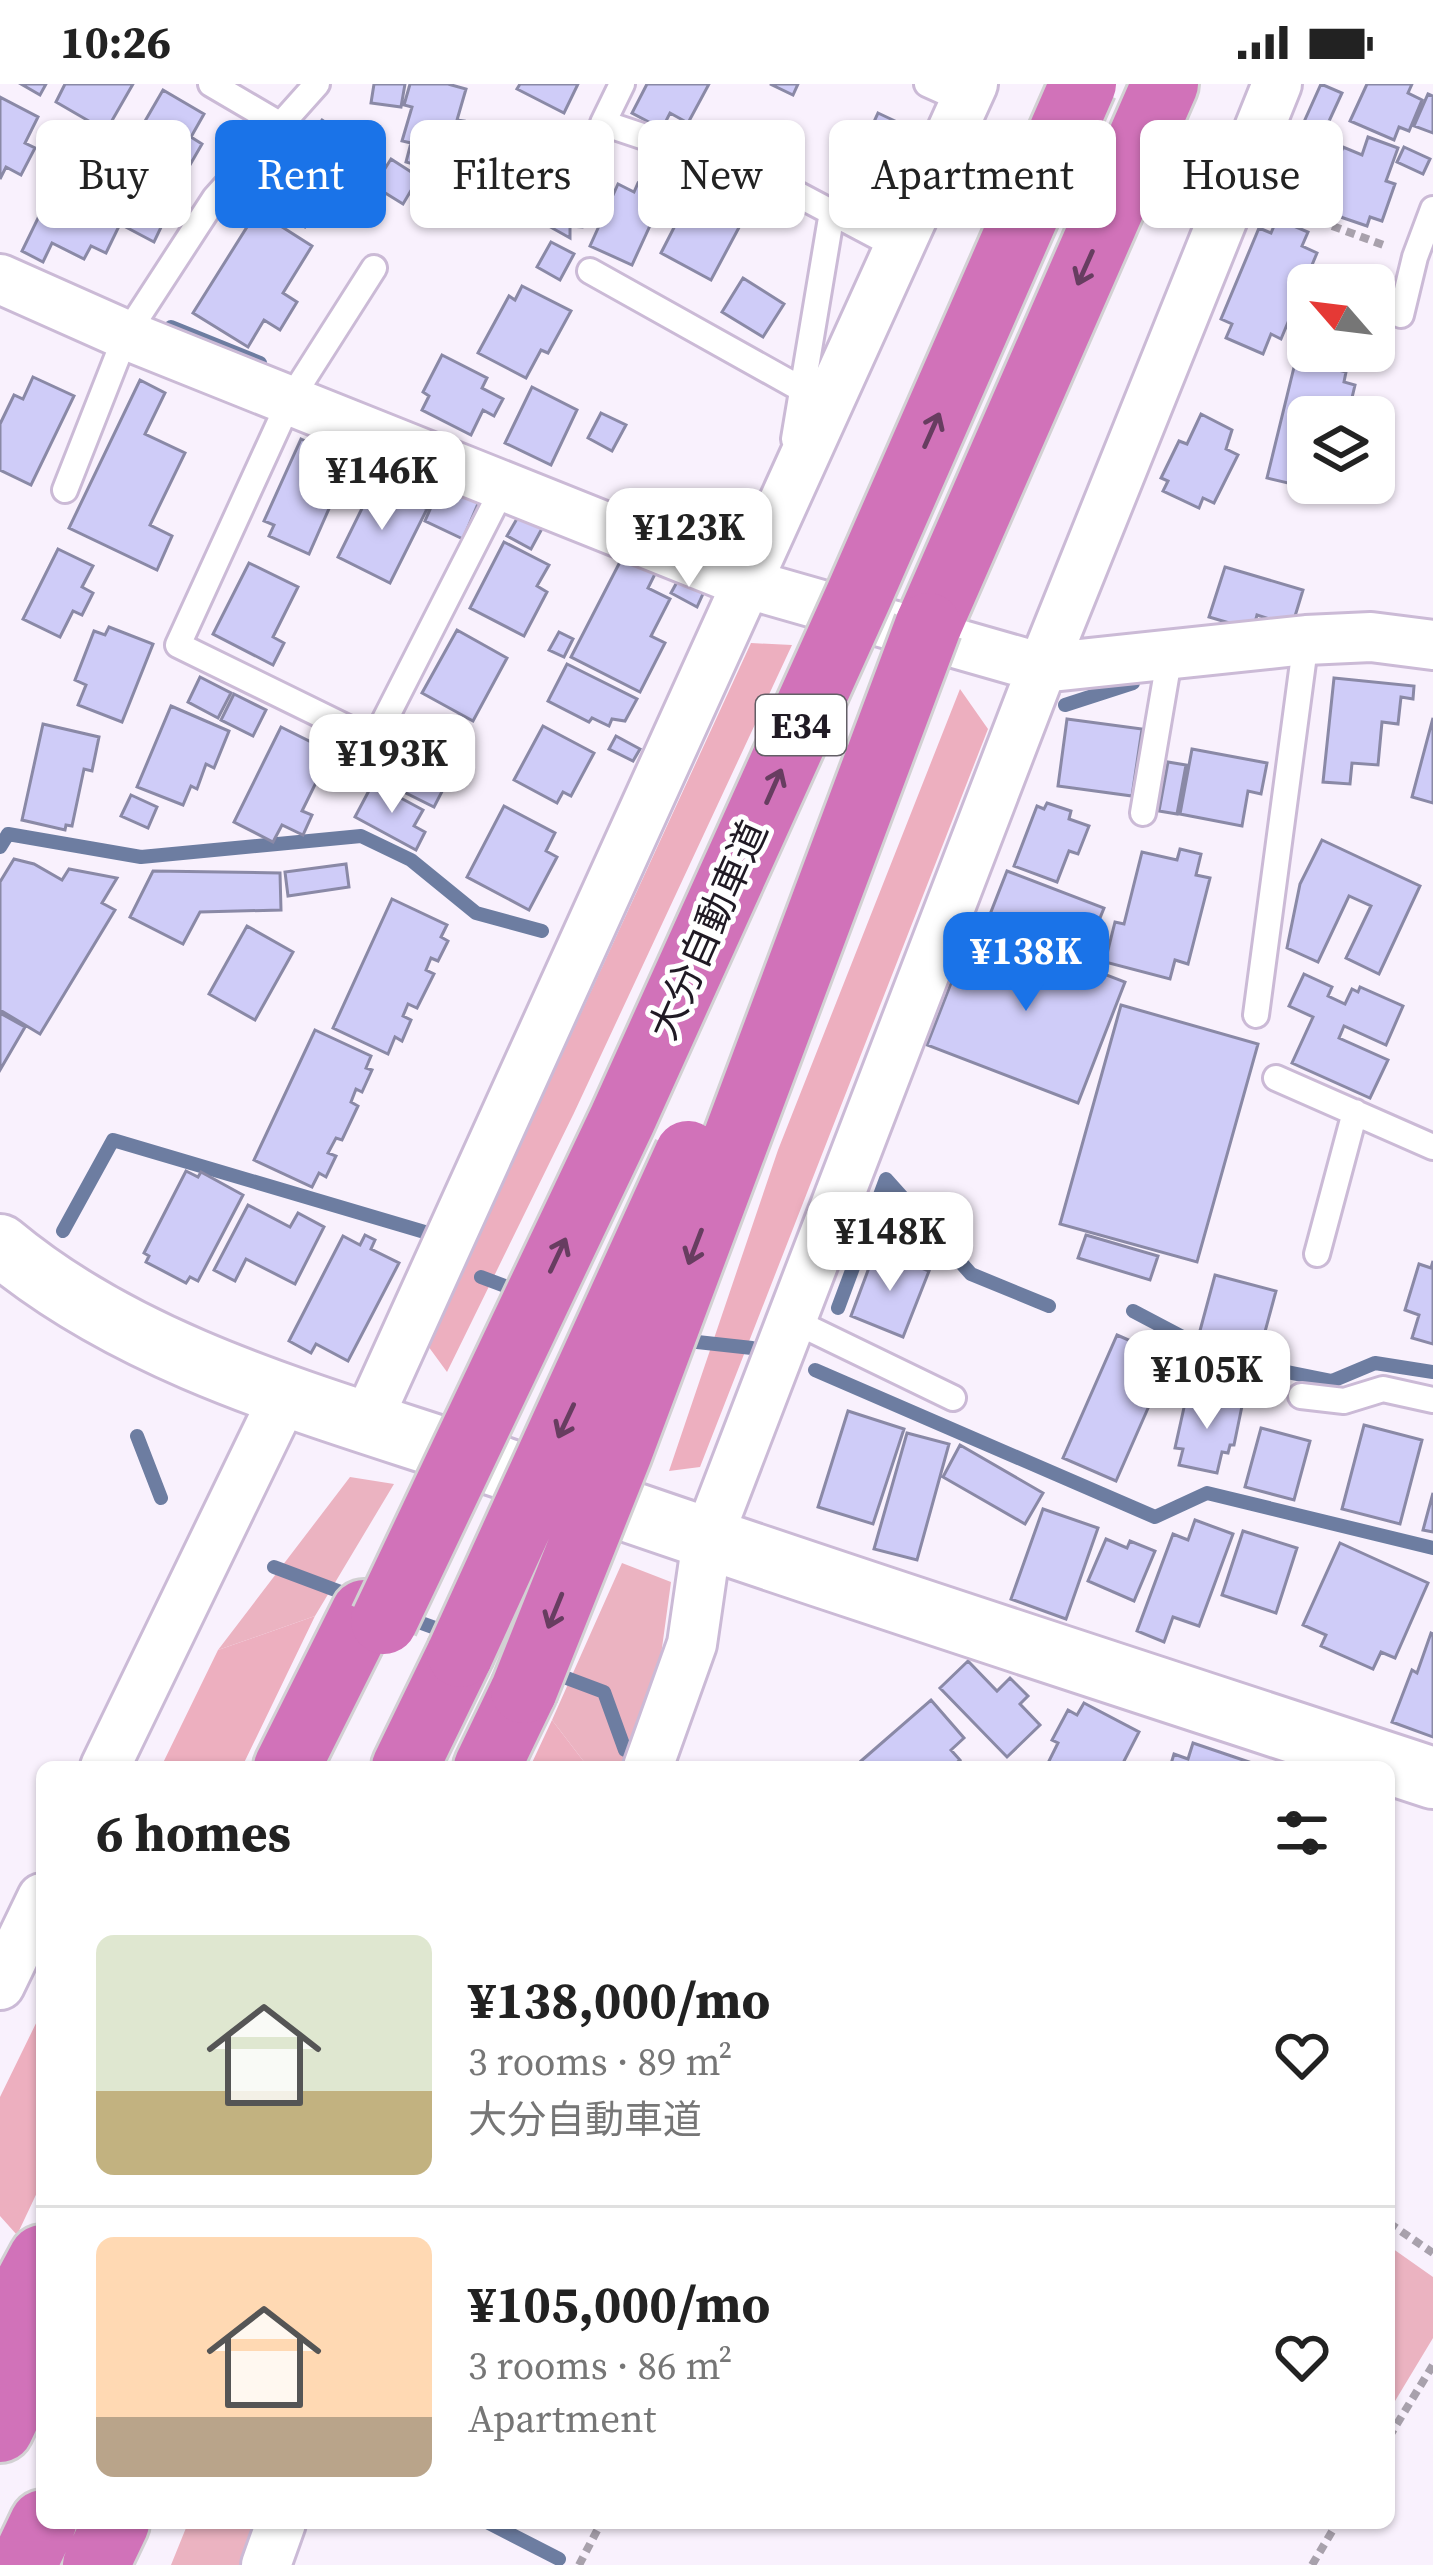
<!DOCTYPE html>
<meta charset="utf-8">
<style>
:root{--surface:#fff;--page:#f2f2f2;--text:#222;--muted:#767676;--line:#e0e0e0;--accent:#1a73e8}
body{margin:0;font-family:"Source Serif 4","Noto Sans JP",serif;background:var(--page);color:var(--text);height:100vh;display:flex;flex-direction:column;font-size:45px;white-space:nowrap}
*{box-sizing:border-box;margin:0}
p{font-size:39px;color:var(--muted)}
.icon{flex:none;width:66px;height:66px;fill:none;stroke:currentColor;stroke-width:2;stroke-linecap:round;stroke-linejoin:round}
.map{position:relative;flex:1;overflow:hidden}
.side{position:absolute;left:36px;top:1677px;width:1359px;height:768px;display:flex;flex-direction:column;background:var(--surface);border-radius:18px;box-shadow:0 3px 9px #0004}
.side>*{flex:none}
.top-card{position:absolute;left:36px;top:36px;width:1362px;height:108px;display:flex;gap:24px}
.needle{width:78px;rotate:298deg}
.buttons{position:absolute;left:1287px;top:180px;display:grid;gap:24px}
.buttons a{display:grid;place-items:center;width:108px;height:108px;border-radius:18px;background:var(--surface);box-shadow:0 3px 9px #0004;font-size:60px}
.price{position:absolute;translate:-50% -102px;padding:0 27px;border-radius:24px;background:#fff;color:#222;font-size:39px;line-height:78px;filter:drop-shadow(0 3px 6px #0008)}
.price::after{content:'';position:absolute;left:50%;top:72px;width:36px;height:27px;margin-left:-18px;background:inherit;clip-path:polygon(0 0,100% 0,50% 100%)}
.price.current{background:var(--accent);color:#fff}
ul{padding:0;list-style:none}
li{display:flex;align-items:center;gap:36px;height:300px;padding:0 60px}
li+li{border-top:3px solid var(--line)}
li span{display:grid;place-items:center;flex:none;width:336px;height:240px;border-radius:18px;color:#555}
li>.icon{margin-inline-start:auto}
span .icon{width:144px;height:144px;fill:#fffc;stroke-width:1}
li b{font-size:51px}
h2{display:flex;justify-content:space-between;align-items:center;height:144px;padding:0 60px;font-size:51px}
.tag{padding:0 42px;border-radius:18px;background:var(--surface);box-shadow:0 3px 9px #0004;font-size:42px;line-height:108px}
.tag.current{background:var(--accent);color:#fff}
.status{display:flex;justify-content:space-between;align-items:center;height:84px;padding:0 60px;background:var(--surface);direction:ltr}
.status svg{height:33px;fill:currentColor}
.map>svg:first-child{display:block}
</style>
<div class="status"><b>10:26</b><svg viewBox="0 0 49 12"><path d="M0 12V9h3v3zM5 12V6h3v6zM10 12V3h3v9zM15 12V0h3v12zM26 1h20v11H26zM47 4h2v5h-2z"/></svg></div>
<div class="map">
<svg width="1433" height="2481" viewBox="0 0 1433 2481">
<rect width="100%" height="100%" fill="#f9f1fd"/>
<path fill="#ebb3c1" d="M350,1393L394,1400L315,1532L218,1566Z
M622,1479L671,1498L658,1593L623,1683H588L552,1636Z
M1389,2162L1433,2193V2254L1389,2327Z
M188,2439H262L244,2481H171Z"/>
<path fill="#edafbf" d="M751,559L792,561L574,1029L447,1288L428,1262Z
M960,605L988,645L700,1383L669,1387L778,1066Z
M315,1532L242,1683H161L218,1566Z
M552,1636L588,1683H530Z
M42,1927V2098L17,2151L0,2132V2013Z"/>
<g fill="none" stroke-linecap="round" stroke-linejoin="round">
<path stroke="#6d7da1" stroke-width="14" d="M171,243L260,279
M1065,621L1133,599
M0,763L8,750L141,773L361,752L411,776L476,829L542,847
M63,1147L113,1056L428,1149
M481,1193L521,1208
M838,1224L886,1095L971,1190L1049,1222
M1133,1227L1226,1276L1332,1297L1375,1279L1433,1288
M679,1256L752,1264
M815,1286L1155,1433L1207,1409L1433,1464
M137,1352L161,1414
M274,1483L354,1513
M402,1532L449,1549
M548,1587L604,1608L625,1666
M489,2439L559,2475"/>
</g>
<path fill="#cfccf8" stroke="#8a89a6" stroke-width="3" d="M21,0H46L40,11Z
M65,0H133L106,47L56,18Z
M374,0H405L401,23L371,19Z
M410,0H448L466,5L457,36L464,37L448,90L406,78L411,59L402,57L412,23L404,21Z
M520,0H578L564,29L517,5Z
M647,0H709L688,39L670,29L662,45L632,29Z
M770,0H798L793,11Z
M1321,0L1342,9L1312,74L1323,79L1304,121L1273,107Z
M1367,0H1412L1408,9L1422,16L1409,47L1399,43L1394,56L1350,37Z
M163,6L204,30L191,53L202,60L183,93L130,63Z
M1428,10L1433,12V49L1414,42Z
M0,13L38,33L25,59L35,64L21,91L6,83L0,95Z
M878,29L916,47L880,122L843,105Z
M322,36L371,70L324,138L314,131L305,143L266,116Z
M1368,53L1398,64L1386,97L1395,100L1382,137L1370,133L1367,142L1320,126L1343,63L1362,71Z
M1404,63L1430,75L1423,90L1397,78Z
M549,68L580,69L579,84L595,85L593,111L584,110L582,143L570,142V154L545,140Z
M391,75L419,93L403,120L374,102Z
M101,77L175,114L154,158L120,140L106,169L91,162L84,175L52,159L43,178L22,167L58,93L86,107Z
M638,99L664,111L632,181L590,162L618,100L634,108Z
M700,110L744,134L711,196L661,169L685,122L692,126Z
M257,127L312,162L283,209L297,218L280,246L264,236L248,263L193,229Z
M1277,135L1308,148L1302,162L1317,169L1281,255L1271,250L1263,270L1226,254L1232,240L1221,235L1259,144L1271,149Z
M551,158L574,170L560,196L537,183Z
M743,194L784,220L763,253L722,228Z
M522,202L571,227L548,269L541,266L526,294L478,269L509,212L515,216Z
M442,271L487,294L482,304L503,315L494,332L483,326L471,351L422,326L429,312L423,308Z
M1296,275L1346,288L1344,298L1355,301L1351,318L1362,321L1359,333H1308V399H1342L1339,411L1267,394Z
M33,293L74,312L31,401L0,386V340L14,311L23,315Z
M140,296L165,309L145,350L185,369L150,441L172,452L157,486L69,444Z
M532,303L577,326L551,381L505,359Z
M601,329L626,341L612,367L588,354Z
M1201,330L1232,346L1226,365L1238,371L1214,419L1203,414L1199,424L1163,407L1168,397L1161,394L1179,357L1187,360Z
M301,355L350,377L309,470L269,452L274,441L264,437Z
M445,391L483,408L463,455L425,437Z
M375,398L427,425L390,499L338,473Z
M522,426L545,439L531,465L507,452Z
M504,458L549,481L537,502L547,508L524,552L470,524Z
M58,465L93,482L82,503L93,509L82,531L73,527L60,553L23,535Z
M623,472L656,488L648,504L670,515L651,552L665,559L640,608L571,573Z
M249,479L298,503L273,553L284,559L273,581L213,550Z
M1225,483L1303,506L1292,542L1257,531L1253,546L1209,533Z
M682,489L707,501L697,523L671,509Z
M109,543L153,560L122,638L78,621L86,601L75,596L94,547L105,551Z
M457,546L507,574L473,637L422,609Z
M559,548L573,555L564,573L549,566Z
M567,580L637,615L625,637L612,635L609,642L592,634L589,638L548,617Z
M200,593L231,609L218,634L188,618Z
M1334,594L1414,602L1413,615L1401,613L1398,640L1382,638L1378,681L1352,679L1350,700L1323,698Z
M234,610L266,626L253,652L221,636Z
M171,622L229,647L214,684L206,680L197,705L191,702L183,721L137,703Z
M1433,634V719L1412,713Z
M1067,635L1142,645L1132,712L1058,702Z
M43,640L99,653L92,687L84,685L72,742L66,741L65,746L22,736Z
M543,642L594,669L571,712L563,708L557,719L514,696Z
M281,643L331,668L302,727L312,731L303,751L282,741L273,758L234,738Z
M616,652L640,665L633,677L609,665Z
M1192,665L1267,679L1261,710L1248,707L1242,742L1180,730Z
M396,667L449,694L434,723L380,696Z
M1168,678L1186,681L1177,730L1159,727Z
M373,699L423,726L414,742L425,748L416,766L355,733Z
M131,711L157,723L148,744L121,732Z
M1047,719L1071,727L1069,735L1089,742L1078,770L1069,767L1057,798L1014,782L1037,722L1044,725Z
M504,722L555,749L546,767L557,773L529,826L467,793Z
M1322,756L1420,802L1379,890L1346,874L1371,822L1349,812L1318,878L1287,864L1300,800Z
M1180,765L1201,770L1196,791L1210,794L1188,880L1175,876L1170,895L1105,878L1115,838L1124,840L1142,768L1177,776Z
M14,775L34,780L62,796L69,785L117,794L102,819L115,826L40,950L0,926V798Z
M346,780L349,803L288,812L285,788Z
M153,787L280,789L281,826L200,828L183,860L130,833Z
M1007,787L1104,824L1085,871L989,833Z
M392,815L447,841L441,853L448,857L438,877L431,874L426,886L434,890L417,924L408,920L403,932L411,936L402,957L395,953L388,970L333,944Z
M974,840L1125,898L1078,1019L927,961Z
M247,842L293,868L255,936L209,910Z
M1304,890L1332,903L1328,912L1345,920L1352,905L1358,908L1360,903L1403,922L1386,961L1344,942L1339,954L1388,976L1370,1014L1292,979L1313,933L1289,922Z
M1121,921L1258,960L1197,1178L1060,1140Z
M0,929L25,943L0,986Z
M315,946L371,972L366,984L372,986L362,1008L356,1005L351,1018L358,1022L342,1056L336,1054L328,1069L336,1072L326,1093L319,1089L312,1103L254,1076Z
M186,1087L198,1093L201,1088L243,1111L198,1197L190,1193L186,1199L146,1178L149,1172L144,1169Z
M248,1121L290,1143L298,1129L324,1143L295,1200L246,1175L235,1197L214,1186Z
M365,1151L375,1156L371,1165L399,1179L348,1277L316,1260L311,1269L289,1257L343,1152L360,1161Z
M1086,1151L1158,1172L1150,1196L1078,1174Z
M882,1169L929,1187L903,1253L851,1232L870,1181L876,1183Z
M1433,1177V1260L1412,1254L1419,1231L1405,1226L1419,1180L1431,1184Z
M1215,1191L1276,1207L1259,1270L1198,1254Z
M1117,1251L1170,1274L1116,1397L1063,1374Z
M1187,1310L1242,1322L1234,1361H1230L1228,1369L1222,1368L1217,1389L1179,1381L1183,1365L1175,1364Z
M848,1327L904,1345L873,1440L818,1423Z
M1364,1341L1422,1356L1400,1440L1342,1425Z
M1261,1344L1310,1357L1294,1416L1245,1403Z
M907,1349L949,1360L917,1476L874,1465Z
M960,1361L1043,1409L1025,1440L943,1393Z
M1433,1409V1448L1423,1446Z
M1043,1425L1098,1444L1066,1535L1011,1515Z
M1195,1436L1233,1450L1199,1542L1173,1533L1164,1558L1137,1547L1173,1450L1188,1456Z
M1243,1447L1297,1464L1276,1529L1222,1511Z
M1106,1455L1127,1464L1130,1457L1155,1467L1134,1517L1088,1497Z
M1340,1459L1428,1499L1395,1574L1381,1568L1373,1585L1321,1562L1326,1551L1303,1541Z
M1431,1549L1433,1550V1653L1392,1638L1412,1586L1417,1589Z
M968,1577L997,1607L1010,1594L1028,1612L1020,1620L1040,1641L1007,1673L940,1604Z
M931,1616L964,1654L951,1666L960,1676L952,1683H866L861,1677Z
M1084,1619L1139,1648L1121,1683H1046L1058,1659L1052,1656L1068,1626L1077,1631Z
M1193,1659L1255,1680L1254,1683H1170L1174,1670L1188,1675Z"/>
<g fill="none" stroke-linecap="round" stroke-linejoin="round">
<defs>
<path id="service" d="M211,0L281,41
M622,0L603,39L765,93L899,164
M927,0L965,17
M374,184L290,316L178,561L374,657L504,402
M590,187L803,306
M1401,231L1415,173L1433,125
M794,355L832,128
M65,406L126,251L215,114L317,0
M1143,729L1170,570
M1256,931L1306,556
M1276,994L1433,1063
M1317,1170L1355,1028
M792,1236L953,1314
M1301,1312L1344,1317L1383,1305L1433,1316"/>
<path id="minor" d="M0,195L126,251L748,500L1042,584L1306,556L1371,553L1433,561
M367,1337L973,0
M105,1683L286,1309
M648,1683L692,1560L707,1456L1042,584L1277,0
M0,1901L42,1814
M266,2481L281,2439"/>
<path id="tertiary" d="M0,1161C141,1279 332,1325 503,1384C812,1492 1123,1592 1433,1694"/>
<path id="motorway" d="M928,542L1165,0
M287,1683L364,1529
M405,1683L460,1570
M487,1683L524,1606
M0,2252L42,2174
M0,2345L42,2257
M23,2481L43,2439
M96,2481L116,2439"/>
</defs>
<use href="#service" stroke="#cbbad6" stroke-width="30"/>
<use href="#minor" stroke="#cbbad6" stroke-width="54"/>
<use href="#tertiary" stroke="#cbbad6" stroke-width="66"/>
<use href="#motorway" stroke="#d2d1d3" stroke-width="72"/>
<path stroke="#a8a1ac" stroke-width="8" stroke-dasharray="9 6" stroke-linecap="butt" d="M1276,121L1386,162
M1389,2139L1433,2169
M1389,2353L1433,2281
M579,2481L601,2439
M1312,2481L1337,2439"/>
<use href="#service" stroke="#fff" stroke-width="24"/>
<use href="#minor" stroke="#fff" stroke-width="48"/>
<use href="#tertiary" stroke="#fff" stroke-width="60"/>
<use href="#motorway" stroke="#d172b9" stroke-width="66"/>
<defs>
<path id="motorway-bridge" d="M384,1537L622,1036L859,511L1083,0
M460,1570L688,1070
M524,1606L619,1368L928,542"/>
</defs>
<use href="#motorway-bridge" stroke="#d2d1d3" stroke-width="72" stroke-linecap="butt"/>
<use href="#motorway-bridge" stroke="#d172b9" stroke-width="66"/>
</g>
<defs><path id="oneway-shaft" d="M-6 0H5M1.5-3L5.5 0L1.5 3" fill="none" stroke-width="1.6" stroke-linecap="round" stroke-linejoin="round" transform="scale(3)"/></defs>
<g stroke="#673d60">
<use href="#oneway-shaft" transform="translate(1085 184) rotate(114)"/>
<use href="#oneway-shaft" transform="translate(932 346) rotate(-66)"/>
<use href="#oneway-shaft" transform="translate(774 702) rotate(-66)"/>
<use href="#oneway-shaft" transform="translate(695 1163) rotate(111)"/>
<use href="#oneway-shaft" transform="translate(558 1171) rotate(-65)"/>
<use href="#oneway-shaft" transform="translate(566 1337) rotate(115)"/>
<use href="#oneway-shaft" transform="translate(555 1527) rotate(112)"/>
</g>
<g text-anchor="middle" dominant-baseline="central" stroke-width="10" stroke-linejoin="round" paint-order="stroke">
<rect fill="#fff" stroke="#635f66" stroke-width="3" x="756" y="611" width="90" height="60" rx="9"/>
<g font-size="36" font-weight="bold" fill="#201a24">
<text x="801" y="641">E34</text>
</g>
<g font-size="39" fill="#201a24" stroke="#fff">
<text transform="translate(708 846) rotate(-66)">大分自動車道</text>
</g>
</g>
</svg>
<div class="buttons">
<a><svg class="needle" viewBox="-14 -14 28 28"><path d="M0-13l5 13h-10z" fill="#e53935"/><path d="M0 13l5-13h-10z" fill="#767676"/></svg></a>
<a><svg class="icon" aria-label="layers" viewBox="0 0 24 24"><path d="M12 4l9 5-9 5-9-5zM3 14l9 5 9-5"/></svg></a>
</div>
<b class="price" style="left:382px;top:449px">¥146K</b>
<b class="price" style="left:689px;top:506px">¥123K</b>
<b class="price" style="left:392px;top:732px">¥193K</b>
<b class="price current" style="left:1026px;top:930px">¥138K</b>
<b class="price" style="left:890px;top:1210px">¥148K</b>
<b class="price" style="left:1207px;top:1348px">¥105K</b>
<div class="top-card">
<a class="tag">Buy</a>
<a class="tag current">Rent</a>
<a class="tag">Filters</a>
<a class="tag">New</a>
<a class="tag">Apartment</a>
<a class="tag">House</a>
</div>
<section class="side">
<h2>6 homes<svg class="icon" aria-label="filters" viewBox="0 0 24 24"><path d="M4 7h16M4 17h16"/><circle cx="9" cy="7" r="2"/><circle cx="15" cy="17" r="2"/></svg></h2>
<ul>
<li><span style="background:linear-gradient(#dfe7d0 65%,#c2b280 0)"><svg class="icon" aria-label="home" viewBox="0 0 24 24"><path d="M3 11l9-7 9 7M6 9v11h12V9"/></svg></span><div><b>¥138,000/mo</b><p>3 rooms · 89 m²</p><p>大分自動車道</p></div><svg class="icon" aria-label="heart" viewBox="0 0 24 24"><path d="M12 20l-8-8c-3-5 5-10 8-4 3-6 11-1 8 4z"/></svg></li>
<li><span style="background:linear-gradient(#ffd9b3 75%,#b9a48a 0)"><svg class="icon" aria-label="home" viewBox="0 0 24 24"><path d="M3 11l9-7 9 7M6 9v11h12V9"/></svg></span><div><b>¥105,000/mo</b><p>3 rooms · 86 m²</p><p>Apartment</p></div><svg class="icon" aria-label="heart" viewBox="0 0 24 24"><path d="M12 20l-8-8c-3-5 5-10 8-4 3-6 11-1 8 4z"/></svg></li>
</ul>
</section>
</div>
